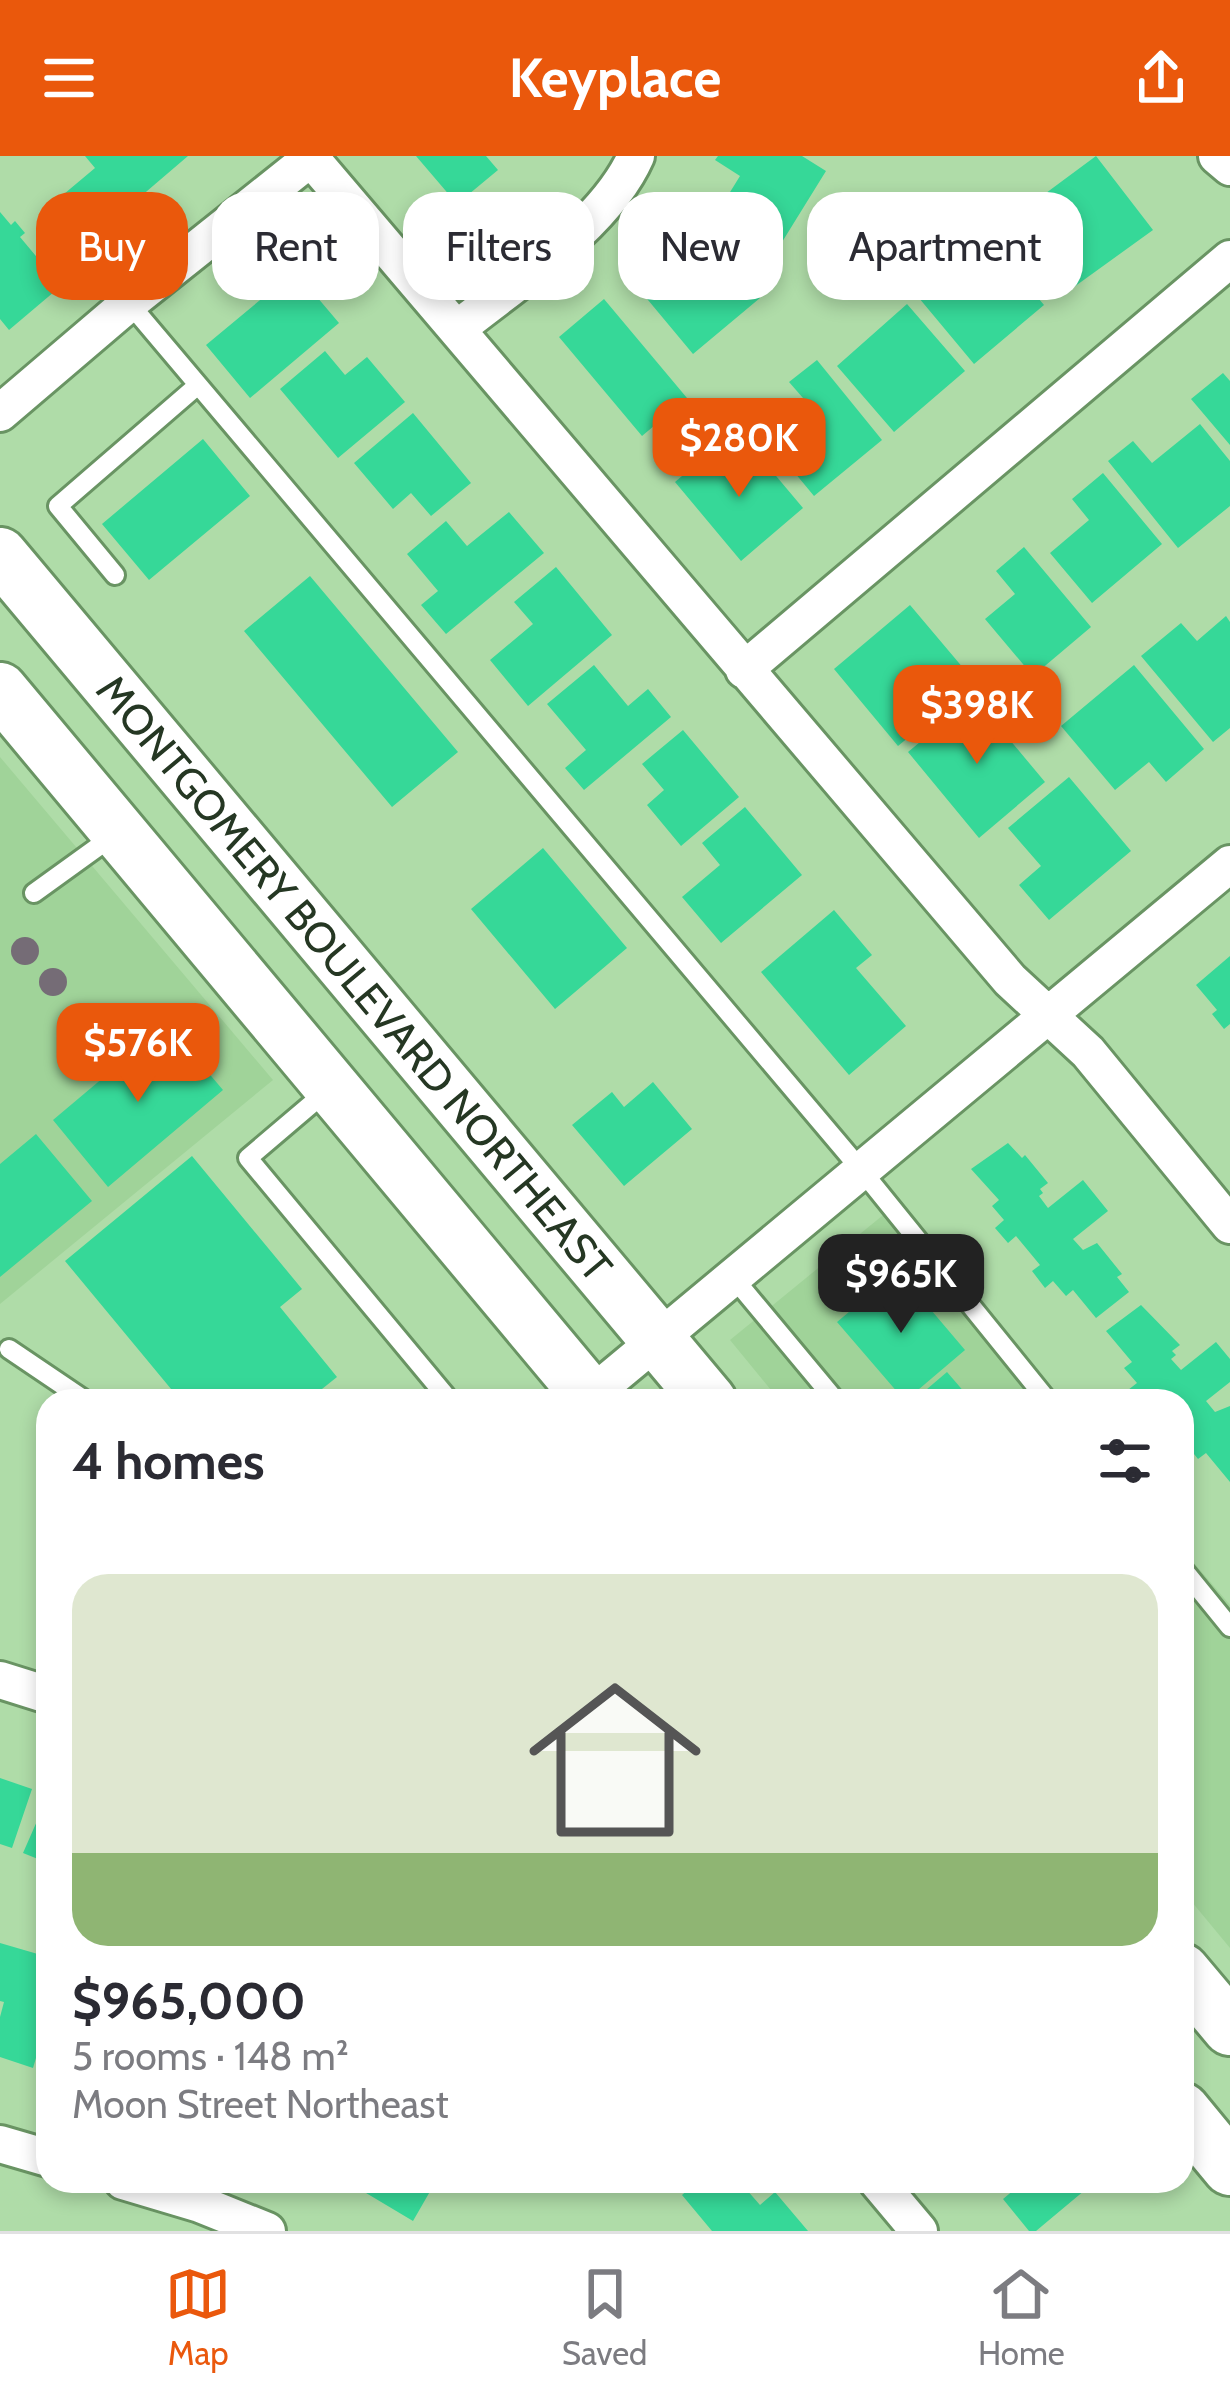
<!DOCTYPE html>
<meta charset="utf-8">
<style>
:root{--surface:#fff;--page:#f7f7f7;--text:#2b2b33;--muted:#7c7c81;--line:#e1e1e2;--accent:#ea580c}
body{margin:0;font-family:Cabin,sans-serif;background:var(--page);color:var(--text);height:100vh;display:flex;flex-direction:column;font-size:45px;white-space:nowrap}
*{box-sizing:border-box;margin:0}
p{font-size:39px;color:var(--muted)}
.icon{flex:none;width:66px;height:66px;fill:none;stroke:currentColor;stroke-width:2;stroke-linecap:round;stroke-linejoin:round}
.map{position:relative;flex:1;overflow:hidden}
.side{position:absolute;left:36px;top:1233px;width:1158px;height:804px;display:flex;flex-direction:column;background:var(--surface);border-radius:36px;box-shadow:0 6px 18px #0003}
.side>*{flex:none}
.banner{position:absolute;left:36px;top:36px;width:1158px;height:108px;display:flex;gap:24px}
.price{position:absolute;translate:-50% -102px;padding:0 27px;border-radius:24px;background:var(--accent);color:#fff;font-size:39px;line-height:78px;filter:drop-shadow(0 3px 6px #0008)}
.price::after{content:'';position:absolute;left:50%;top:72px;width:36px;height:27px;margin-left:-18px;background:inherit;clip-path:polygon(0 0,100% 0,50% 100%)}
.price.current{background:#222;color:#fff}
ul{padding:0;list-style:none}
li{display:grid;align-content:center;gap:24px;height:636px;padding:0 36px}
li+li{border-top:3px solid var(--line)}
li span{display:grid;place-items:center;height:372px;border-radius:36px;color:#555}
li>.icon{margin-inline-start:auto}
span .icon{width:216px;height:216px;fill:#fffc;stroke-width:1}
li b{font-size:51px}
h2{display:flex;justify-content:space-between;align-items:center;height:144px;padding:0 36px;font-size:51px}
.chip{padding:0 42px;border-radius:36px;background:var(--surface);box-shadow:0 6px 18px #0003;font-size:42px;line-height:108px}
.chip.current{background:var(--accent);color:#fff}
header{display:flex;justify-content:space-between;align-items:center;height:156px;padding:0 36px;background:var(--accent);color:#fff;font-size:54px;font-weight:800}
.tab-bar{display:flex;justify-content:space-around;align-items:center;height:168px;border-top:3px solid var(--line);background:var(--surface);font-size:33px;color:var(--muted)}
.tab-bar a{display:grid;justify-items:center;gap:6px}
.tab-bar .current{color:var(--accent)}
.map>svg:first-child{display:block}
</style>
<header><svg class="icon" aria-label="menu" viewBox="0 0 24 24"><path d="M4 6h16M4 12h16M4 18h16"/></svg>Keyplace<svg class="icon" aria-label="share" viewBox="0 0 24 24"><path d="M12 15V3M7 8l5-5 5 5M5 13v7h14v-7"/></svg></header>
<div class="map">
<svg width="1230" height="2075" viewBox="0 0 1230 2075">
<rect width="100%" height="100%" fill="#afdca8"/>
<path fill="#a0d399" d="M0,601L273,924L0,1148Z
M893,1051L1057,1245H780L730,1184Z
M1182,1393L1230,1449V1792L1182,1734Z"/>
<path fill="#36d898" d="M85,0H188L126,53L121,48L93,72L64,38L95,12Z
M416,0H486L498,14L457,48Z
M718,0H802L826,15L774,99L714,62L740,20L715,4Z
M1096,0L1153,74L1074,131L1019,57Z
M0,56L11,69L15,65L25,77L20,81L61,130L9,174L0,163Z
M984,77L1044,149L974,208L914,136Z
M725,100L760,142L693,198L643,138L686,102L701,120Z
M295,115L339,167L250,242L206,189Z
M604,143L687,242L642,280L559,181Z
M907,148L965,215L894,276L837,210Z
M325,195L345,219L367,201L405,246L338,302L280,233Z
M817,204L882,284L814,340L780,299L794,287L776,264L803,242L789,226Z
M1223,217L1230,225V289L1191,243Z
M413,257L471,327L431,360L411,337L393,353L354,307Z
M1200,268L1230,305V350L1178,392L1108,305L1133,285L1152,307Z
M203,283L250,340L149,424L102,368Z
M717,290L735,312L756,296L803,352L741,405L675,326Z
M1103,317L1162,388L1092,447L1050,397L1089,364L1072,343Z
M509,356L544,397L446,478L421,449L438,435L407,398L446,365L467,390Z
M1024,391L1091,471L1033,520L985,463L1015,438L996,415Z
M556,411L612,479L528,550L490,504L533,468L514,446Z
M310,420L458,596L392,651L244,475Z
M910,449L975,526L898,590L834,513Z
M1226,460L1230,466V572L1213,586L1141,500L1181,467L1197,485Z
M594,509L628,550L648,533L671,561L584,634L565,612L586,594L547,548Z
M1134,509L1204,593L1166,626L1149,606L1115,634L1061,570Z
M974,541L1045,626L979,682L908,596Z
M683,574L739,641L681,690L647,649L664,634L642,608Z
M1069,621L1131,695L1049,764L1019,729L1041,710L1008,672Z
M745,651L802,719L721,787L682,741L720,709L702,687Z
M543,692L627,792L555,853L471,753Z
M834,754L872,799L856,812L906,870L849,919L761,816Z
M1230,800V868L1224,873L1212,858L1217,854L1196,829Z
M167,868L223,934L108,1031L53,964Z
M653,926L692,973L624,1030L572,969L612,936L624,951Z
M36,978L92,1045L0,1121V1008Z
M1008,987L1022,1002L1025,999L1048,1027L1040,1033L1043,1037L1039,1040L1048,1052L1083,1024L1108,1055L1073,1083L1083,1094L1097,1087L1122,1118L1117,1121L1129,1136L1096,1162L1073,1134L1066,1140L1053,1125L1045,1132L1032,1115L1040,1109L1016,1080L1008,1087L995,1072L1004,1064L992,1050L999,1044L971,1013Z
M192,1000L302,1133L280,1151L337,1221L307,1245H181L65,1105Z
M898,1115L965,1194L905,1245L837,1166Z
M1141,1149L1180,1189L1172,1195L1176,1199L1171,1203L1181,1214L1216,1186L1230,1203V1226L1206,1245L1215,1256L1230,1250V1326L1206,1297L1198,1303L1186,1288L1182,1291V1245H1137L1128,1234L1137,1227L1124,1212L1132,1206L1106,1175Z
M947,1216L972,1245H913Z
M0,1622L32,1633L12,1692L0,1688Z
M48,1640V1707L23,1697Z
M0,1787L48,1801V1862L33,1912L0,1901V1861L4,1846L0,1845Z
M366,2025H436L413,2065L361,2034Z
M698,2025H739L760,2049L775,2036L808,2075H712L682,2039Z
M1018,2025H1088L1091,2029L1036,2075H1029L1003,2043L1021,2028Z"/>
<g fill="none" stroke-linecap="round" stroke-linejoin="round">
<defs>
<path id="lane" d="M129,147L862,1015L1048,1245
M115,419L58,350L198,229
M34,737L113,680
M328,934L248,1002L450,1245
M732,1120L836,1245
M9,1193L86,1245
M1182,1412L1230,1471"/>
<path id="street" d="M309,0L1010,824L1088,896L1230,1069
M1217,0L1230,11
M457,173C515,126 605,70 636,0
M0,257L129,147L311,2
M744,514L1230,103
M590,1240L1230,708
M0,1524L48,1539
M0,1988L48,2002
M123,2025L200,2048L267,2075
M877,2025L919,2075"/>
<g id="primary">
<path id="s1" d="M0,399L709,1245"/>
<path d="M0,534L594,1245"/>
<path d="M1182,1815L1230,1872"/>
<path d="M1182,1954L1230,2012"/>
</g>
</defs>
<use href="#lane" stroke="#699463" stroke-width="24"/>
<use href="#street" stroke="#699463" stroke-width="42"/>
<use href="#primary" stroke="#699463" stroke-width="60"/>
<use href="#lane" stroke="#fff" stroke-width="18"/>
<use href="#street" stroke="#fff" stroke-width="36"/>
<use href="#primary" stroke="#fff" stroke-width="54"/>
</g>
<g fill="#756c76">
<circle cx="25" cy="795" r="14"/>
<circle cx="53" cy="826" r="14"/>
</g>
<g text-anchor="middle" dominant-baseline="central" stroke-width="9" stroke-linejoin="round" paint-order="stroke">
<g font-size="42" fill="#253723" stroke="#bbeab5">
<text stroke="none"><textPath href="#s1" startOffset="552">MONTGOMERY BOULEVARD NORTHEAST</textPath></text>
</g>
</g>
</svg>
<b class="price" style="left:739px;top:344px">$280K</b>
<b class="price" style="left:977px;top:611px">$398K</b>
<b class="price" style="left:138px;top:949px">$576K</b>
<b class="price current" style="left:901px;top:1180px">$965K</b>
<div class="banner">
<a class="chip current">Buy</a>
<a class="chip">Rent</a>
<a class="chip">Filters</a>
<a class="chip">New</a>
<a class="chip">Apartment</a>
</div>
<section class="side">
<h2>4 homes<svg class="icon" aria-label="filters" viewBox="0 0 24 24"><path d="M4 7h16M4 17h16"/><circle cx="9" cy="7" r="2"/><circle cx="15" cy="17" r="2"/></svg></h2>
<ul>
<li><span style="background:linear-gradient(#dfe7d0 75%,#8fb573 0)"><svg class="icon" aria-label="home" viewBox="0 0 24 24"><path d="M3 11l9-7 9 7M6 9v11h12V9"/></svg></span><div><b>$965,000</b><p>5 rooms · 148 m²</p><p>Moon Street Northeast</p></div></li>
</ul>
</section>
</div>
<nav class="tab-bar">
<a class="current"><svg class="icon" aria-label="map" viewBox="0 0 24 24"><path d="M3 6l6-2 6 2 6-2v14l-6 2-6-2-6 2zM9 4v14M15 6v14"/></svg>Map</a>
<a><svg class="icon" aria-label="saved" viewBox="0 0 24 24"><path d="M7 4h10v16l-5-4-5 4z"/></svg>Saved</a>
<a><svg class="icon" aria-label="home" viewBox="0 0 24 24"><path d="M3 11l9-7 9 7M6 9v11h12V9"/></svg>Home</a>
</nav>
